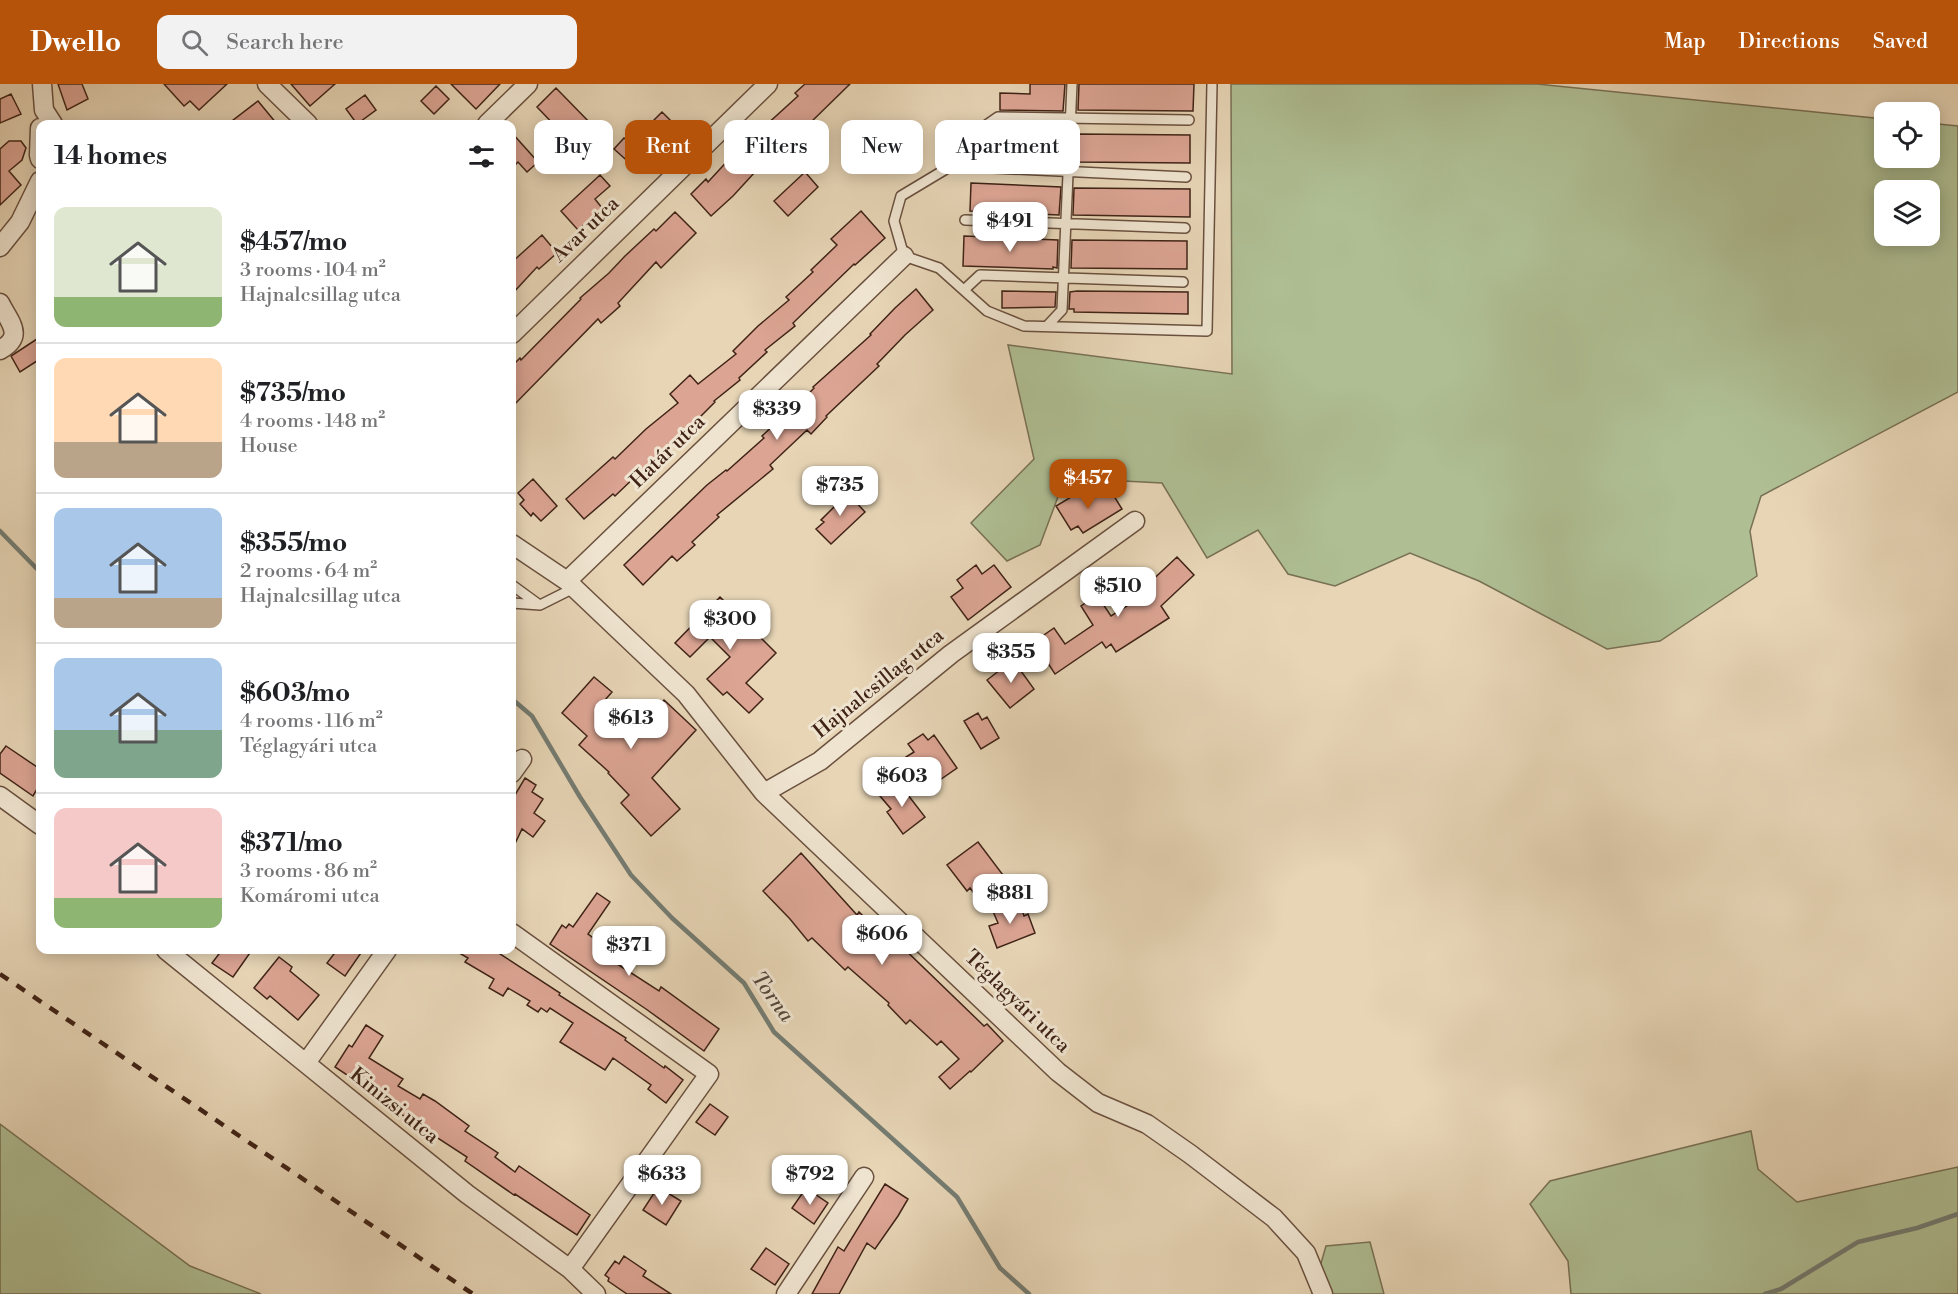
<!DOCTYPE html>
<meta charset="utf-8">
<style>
:root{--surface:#fff;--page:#f2f2f2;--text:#202124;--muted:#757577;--line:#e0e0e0;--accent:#b45309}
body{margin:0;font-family:"Libre Bodoni",serif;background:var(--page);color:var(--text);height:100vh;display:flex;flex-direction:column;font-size:22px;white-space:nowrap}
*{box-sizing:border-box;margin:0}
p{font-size:20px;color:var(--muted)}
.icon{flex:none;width:33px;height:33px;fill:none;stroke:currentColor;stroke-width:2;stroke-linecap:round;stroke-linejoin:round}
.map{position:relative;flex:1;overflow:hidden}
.drawer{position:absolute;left:36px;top:36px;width:480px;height:834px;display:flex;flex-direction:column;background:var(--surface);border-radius:12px;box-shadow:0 3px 15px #0003}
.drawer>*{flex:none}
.hud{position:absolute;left:534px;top:36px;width:570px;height:54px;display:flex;gap:12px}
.tools{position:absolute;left:1874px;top:18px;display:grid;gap:12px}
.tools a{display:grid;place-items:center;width:66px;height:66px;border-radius:12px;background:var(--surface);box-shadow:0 3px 15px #0003;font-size:30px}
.price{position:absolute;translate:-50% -51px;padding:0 14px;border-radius:12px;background:#fff;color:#222;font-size:20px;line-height:39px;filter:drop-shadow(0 2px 3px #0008)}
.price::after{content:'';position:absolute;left:50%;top:36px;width:18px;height:14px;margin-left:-9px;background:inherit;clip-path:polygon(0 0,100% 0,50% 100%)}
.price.selected{background:var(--accent);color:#fff}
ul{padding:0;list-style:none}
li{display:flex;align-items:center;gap:18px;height:150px;padding:0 18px}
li+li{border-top:2px solid var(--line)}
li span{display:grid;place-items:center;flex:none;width:168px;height:120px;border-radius:12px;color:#555}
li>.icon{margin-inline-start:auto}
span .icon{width:72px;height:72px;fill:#fffc;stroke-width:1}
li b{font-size:26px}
h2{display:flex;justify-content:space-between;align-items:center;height:72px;padding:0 18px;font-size:26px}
.tag{padding:0 21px;border-radius:12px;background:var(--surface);box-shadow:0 3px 15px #0003;font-size:21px;line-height:54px}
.tag.selected{background:var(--accent);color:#fff}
header{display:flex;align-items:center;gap:36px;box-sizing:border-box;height:84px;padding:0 30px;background:var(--accent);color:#fff}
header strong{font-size:28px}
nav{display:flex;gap:33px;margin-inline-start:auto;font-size:21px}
.search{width:420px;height:54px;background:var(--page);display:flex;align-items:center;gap:15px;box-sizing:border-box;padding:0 21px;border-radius:12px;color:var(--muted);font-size:22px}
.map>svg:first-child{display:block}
</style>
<header>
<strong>Dwello</strong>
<div class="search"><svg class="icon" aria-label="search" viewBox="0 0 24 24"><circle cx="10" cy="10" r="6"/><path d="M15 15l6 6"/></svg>Search here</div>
<nav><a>Map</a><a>Directions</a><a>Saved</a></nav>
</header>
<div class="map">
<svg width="1958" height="1210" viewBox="0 0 1958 1210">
<rect width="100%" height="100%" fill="#e7d5b6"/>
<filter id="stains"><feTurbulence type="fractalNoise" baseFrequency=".00333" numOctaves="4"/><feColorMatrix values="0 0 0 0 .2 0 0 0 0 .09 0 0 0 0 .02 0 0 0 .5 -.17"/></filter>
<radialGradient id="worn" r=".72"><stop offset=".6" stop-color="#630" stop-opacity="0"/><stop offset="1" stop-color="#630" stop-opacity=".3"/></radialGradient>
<path fill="#afbe93" stroke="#787054" stroke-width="1.5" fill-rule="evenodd" d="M1231,0H1537L1884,35V74H1929V39L1958,42V308L1761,412L1750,447L1757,492L1660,557L1607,565L1479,497L1410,469L1335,502L1288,490L1258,446L1207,474L1162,399L1065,394L1040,461L1007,477L971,439L1034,375L1008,261L1232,290ZM1884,106H1929V152H1884Z
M0,1040L190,1182L261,1210H0Z
M1751,1047L1758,1085L1797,1118L1958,1083V1210H1571L1568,1177L1530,1120L1550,1097Z
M1370,1158L1384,1210H1312L1326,1162Z"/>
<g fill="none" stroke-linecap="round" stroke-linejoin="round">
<path stroke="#747c72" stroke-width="4.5" d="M0,447L40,488
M512,615L532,632L580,713L631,791L672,834L744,899L774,948L957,1113L1000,1184L1029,1210
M1765,1210L1781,1205L1858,1158L1917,1144L1958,1130"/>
</g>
<path fill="#dba493" stroke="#402316" stroke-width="1.5" d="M58,0H82L88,15L67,26Z
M164,0H227L199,26L190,17L184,22Z
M291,0H335L310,22Z
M451,0H500L476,25Z
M805,0H850L808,41L755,88L733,112L711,132L691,110L706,95L708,98L732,72L798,12L795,9Z
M1030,0H1065L1063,27L1000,26V9L1030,10Z
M1079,0H1194L1193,27L1078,26Z
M436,2L449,15L434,30L421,17Z
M556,4L593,42L582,53L570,41L562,49L537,23Z
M11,10L21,30L0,39V15Z
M365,11L376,26L357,40L346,25Z
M258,17L277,40H228Z
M662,28L680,46L660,66L654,60L633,82L614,65L624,54L631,59Z
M1000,40L1062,41V78L986,76L987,49L989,47H999Z
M512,49L538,78L527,88L518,78L512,84Z
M1077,50L1190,51V79L1075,78Z
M9,57H21L26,64L22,76L9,87L21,101L0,121V65Z
M805,88L818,103L788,132L774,117Z
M600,91L610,102L595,115L602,124L578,146L561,127Z
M971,99L1061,103L1059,131L970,127Z
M1074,104L1190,105V133L1073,131Z
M861,127L885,154L855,181L854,180L793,239L795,242L765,266L767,268L739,294L740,296L714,317L715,318L687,346L660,368L662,369L640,390L639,389L615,412L613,410L584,435L566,415L613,373L615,375L646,345L678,319L670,310L690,291L698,300L736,270L733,267L758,242L789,216L786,213L813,188L811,186L837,161L831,155Z
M675,128L696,149L661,184L656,178L618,219L620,222L601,239L598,235L512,323V282L520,274L521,276L581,215L580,214L609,189L625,172L654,145L656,147Z
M542,151L557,169L539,185L537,183L512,210V178Z
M964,152L1058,156L1057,184L1053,183V185L963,182Z
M1072,156L1187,157V185L1071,184Z
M916,205L933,226L905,251L877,280L879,282L826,332L827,333L811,350L807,346L770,381L773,385L717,431L719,433L692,458L695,461L677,477L672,472L643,501L624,481L707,401L726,386L727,387L764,354L762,352L779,336L781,338L814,304L813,303L871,251L870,250L895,224Z
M1002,207L1056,208L1055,223L1002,224Z
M1077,207L1188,208V230L1074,228V225H1069L1070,208Z
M40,253V275L20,288L11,272Z
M533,395L557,422L541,437L533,429L531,432L520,420L524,416L518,409Z
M1109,404L1122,425L1083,449L1078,442L1071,446L1056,422L1081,407L1088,418Z
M844,405L865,428L831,460L816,445L824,438L821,436L837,420L833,416Z
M1177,473L1194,491L1161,522L1169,534L1116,568L1111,560L1106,564L1102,558L1055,590L1034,558L1054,544L1065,560L1093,541L1081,522L1097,511L1111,532L1133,518L1122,500L1139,488L1147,501Z
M976,481L982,490L994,481L1011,503L968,536L951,513L963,504L957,496Z
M720,513L776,569L746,599L763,615L749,629L727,608L723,611L707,595L730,573L710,553L690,573L675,559Z
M1013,576L1034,605L1010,624L987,596Z
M594,593L612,608L605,616L636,646L664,616L696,646L652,694L680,725L651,752L621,719L629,711L608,689L609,688L579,661L587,652L562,629Z
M978,629L982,636L987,633L999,654L981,665L964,637Z
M923,650L928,656L934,651L957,684L934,700L923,685L917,689L906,673L914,668L908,660Z
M6,662L40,685V700L33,712L0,689V670Z
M525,694L536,701L532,708L543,715L534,729L545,737L533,753L522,745L512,766V716Z
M898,698L925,733L903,750L887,728L891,725L880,712Z
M978,758L1003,791L976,812L970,804L967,807L947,781Z
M801,769L857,831L859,828L893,861L896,857L984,942L987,940L1003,957L971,988L970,987L950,1005L939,993L959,975L941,957L937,961L910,936L906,940L888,921L889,919L848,883L845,886L812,854L808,857L790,835L763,807Z
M597,809L610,818L588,850L613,868L608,874L659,907L661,903L719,945L704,967L646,925L550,860L562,841L566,844L569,840L573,843Z
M1012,817L1016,827L1022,825L1024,832L1028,830L1035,849L997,864L989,842L998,839L992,825Z
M222,866H252L233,893L212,879Z
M337,866H363L345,892L327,879Z
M454,866H494L560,909L559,911L626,954L625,956L664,984L665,982L683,996L666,1019L648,1005L651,1001L613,974L605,986L560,958L573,939L550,924L547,928L541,924L538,928L527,921L530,917L508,904L503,912L489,904L494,895L465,878L468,874Z
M279,873L292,883L290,887L319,911L298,936L270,912L267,915L254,904Z
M366,941L383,952L369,974L403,995L398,1002L420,1015L423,1010L435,1017L469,1042L465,1047L498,1069L495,1073L515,1088L519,1082L590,1131L577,1151L515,1110L514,1111L465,1077L467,1073L393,1025L394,1022L335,983L349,961L352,963Z
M710,1020L728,1033L715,1051L696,1038Z
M885,1100L908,1115L898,1132L875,1165L867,1159L839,1210H812L838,1163L844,1167Z
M658,1103L681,1117L666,1141L643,1126Z
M806,1104L828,1119L814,1140L792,1124Z
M766,1164L789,1180L775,1201L751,1185Z
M624,1172L646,1187L643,1192L671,1210H627L608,1197L609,1194L605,1191L615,1177L619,1180Z"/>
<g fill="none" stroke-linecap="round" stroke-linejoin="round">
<defs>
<path id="service" d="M951,82L972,51L998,33L1189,36
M1186,93L951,82L901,112L894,137L904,172L939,184L987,227L1024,242L1207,247L1212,0
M965,136L1185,144
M964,206L980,191L1183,198
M1047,242L1062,226L1072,0
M512,501L538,520
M512,519L540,521L574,504"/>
<path id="minor" d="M42,0L44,26L53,40
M267,0L308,40
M487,40L528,0
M40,44L39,71L40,75
M0,163L20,138L40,97
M0,219C10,239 25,252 0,266
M512,250L768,0
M512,460L567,497L686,610L764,709L1058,988L1098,1019L1147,1040L1190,1070L1274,1134L1306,1169L1323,1210
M567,497L904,172
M512,689L522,675
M764,709L820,677L951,570L1135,437
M0,712L40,741
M512,849L709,990L570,1185
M166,866L467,1110L570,1185L596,1210
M306,979L387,866
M786,1210L864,1093"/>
</defs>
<use href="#service" stroke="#6a503e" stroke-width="12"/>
<use href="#minor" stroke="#6a503e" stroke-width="21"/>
<use href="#service" stroke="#efe4d0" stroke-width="9"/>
<use href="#minor" stroke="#efe4d0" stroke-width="18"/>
<path stroke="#402316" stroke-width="4.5" stroke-dasharray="10 10" stroke-linecap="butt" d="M0,890L473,1210"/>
</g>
<g text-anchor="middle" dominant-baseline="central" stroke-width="6" stroke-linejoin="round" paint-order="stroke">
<g font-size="20" fill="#402316" stroke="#efe4d0">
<text transform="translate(586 146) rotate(-44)">Avar utca</text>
<text transform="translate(668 368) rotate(-44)">Határ utca</text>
<text transform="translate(879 600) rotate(-39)">Hajnalcsillag utca</text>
<text transform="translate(1017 918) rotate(44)">Téglagyári utca</text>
<text transform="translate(394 1022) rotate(39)">Kinizsi utca</text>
</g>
<g font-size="21" font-style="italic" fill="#56483c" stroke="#efe4d0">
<text transform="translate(772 913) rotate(54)">Torna</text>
</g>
</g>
<rect width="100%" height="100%" filter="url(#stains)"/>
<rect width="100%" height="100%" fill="url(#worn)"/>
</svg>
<div class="tools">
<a><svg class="icon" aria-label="locate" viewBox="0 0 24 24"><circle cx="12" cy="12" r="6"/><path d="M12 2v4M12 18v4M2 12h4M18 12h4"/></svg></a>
<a><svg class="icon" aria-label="layers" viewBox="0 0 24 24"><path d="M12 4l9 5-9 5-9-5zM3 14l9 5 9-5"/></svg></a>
</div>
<b class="price" style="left:1010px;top:169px">$491</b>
<b class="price" style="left:777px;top:357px">$339</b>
<b class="price selected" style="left:1088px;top:426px">$457</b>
<b class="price" style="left:840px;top:433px">$735</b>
<b class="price" style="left:1118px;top:534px">$510</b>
<b class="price" style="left:730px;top:567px">$300</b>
<b class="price" style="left:1011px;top:600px">$355</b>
<b class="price" style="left:631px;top:666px">$613</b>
<b class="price" style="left:902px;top:724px">$603</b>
<b class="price" style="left:1010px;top:841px">$881</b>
<b class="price" style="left:882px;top:882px">$606</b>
<b class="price" style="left:629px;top:893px">$371</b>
<b class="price" style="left:662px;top:1122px">$633</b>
<b class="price" style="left:810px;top:1122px">$792</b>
<div class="hud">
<a class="tag">Buy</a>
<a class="tag selected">Rent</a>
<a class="tag">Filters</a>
<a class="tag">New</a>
<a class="tag">Apartment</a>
</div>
<section class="drawer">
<h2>14 homes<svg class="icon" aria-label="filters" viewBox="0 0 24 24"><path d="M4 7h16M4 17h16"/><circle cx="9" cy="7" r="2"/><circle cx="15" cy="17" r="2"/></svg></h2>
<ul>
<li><span style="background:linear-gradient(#dfe7d0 75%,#8fb573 0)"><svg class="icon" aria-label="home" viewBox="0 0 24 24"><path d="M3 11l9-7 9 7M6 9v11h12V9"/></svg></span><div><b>$457/mo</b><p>3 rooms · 104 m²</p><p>Hajnalcsillag utca</p></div></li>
<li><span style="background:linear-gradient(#ffd9b3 70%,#b9a48a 0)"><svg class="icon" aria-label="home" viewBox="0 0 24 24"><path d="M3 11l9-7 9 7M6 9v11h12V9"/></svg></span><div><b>$735/mo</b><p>4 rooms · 148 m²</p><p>House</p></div></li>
<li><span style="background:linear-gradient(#a9c7e8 75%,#b9a48a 0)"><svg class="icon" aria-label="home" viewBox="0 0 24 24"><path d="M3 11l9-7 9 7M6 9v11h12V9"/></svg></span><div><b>$355/mo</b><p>2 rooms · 64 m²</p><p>Hajnalcsillag utca</p></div></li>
<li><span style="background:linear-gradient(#a9c7e8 60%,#7fa58c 0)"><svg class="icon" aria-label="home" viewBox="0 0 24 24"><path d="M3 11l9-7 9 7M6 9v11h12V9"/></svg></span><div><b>$603/mo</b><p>4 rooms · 116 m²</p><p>Téglagyári utca</p></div></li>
<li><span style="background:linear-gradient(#f6c9c9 75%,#8fb573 0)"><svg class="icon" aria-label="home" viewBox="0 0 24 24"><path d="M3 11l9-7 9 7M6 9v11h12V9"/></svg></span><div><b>$371/mo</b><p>3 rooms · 86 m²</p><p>Komáromi utca</p></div></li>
</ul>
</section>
</div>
